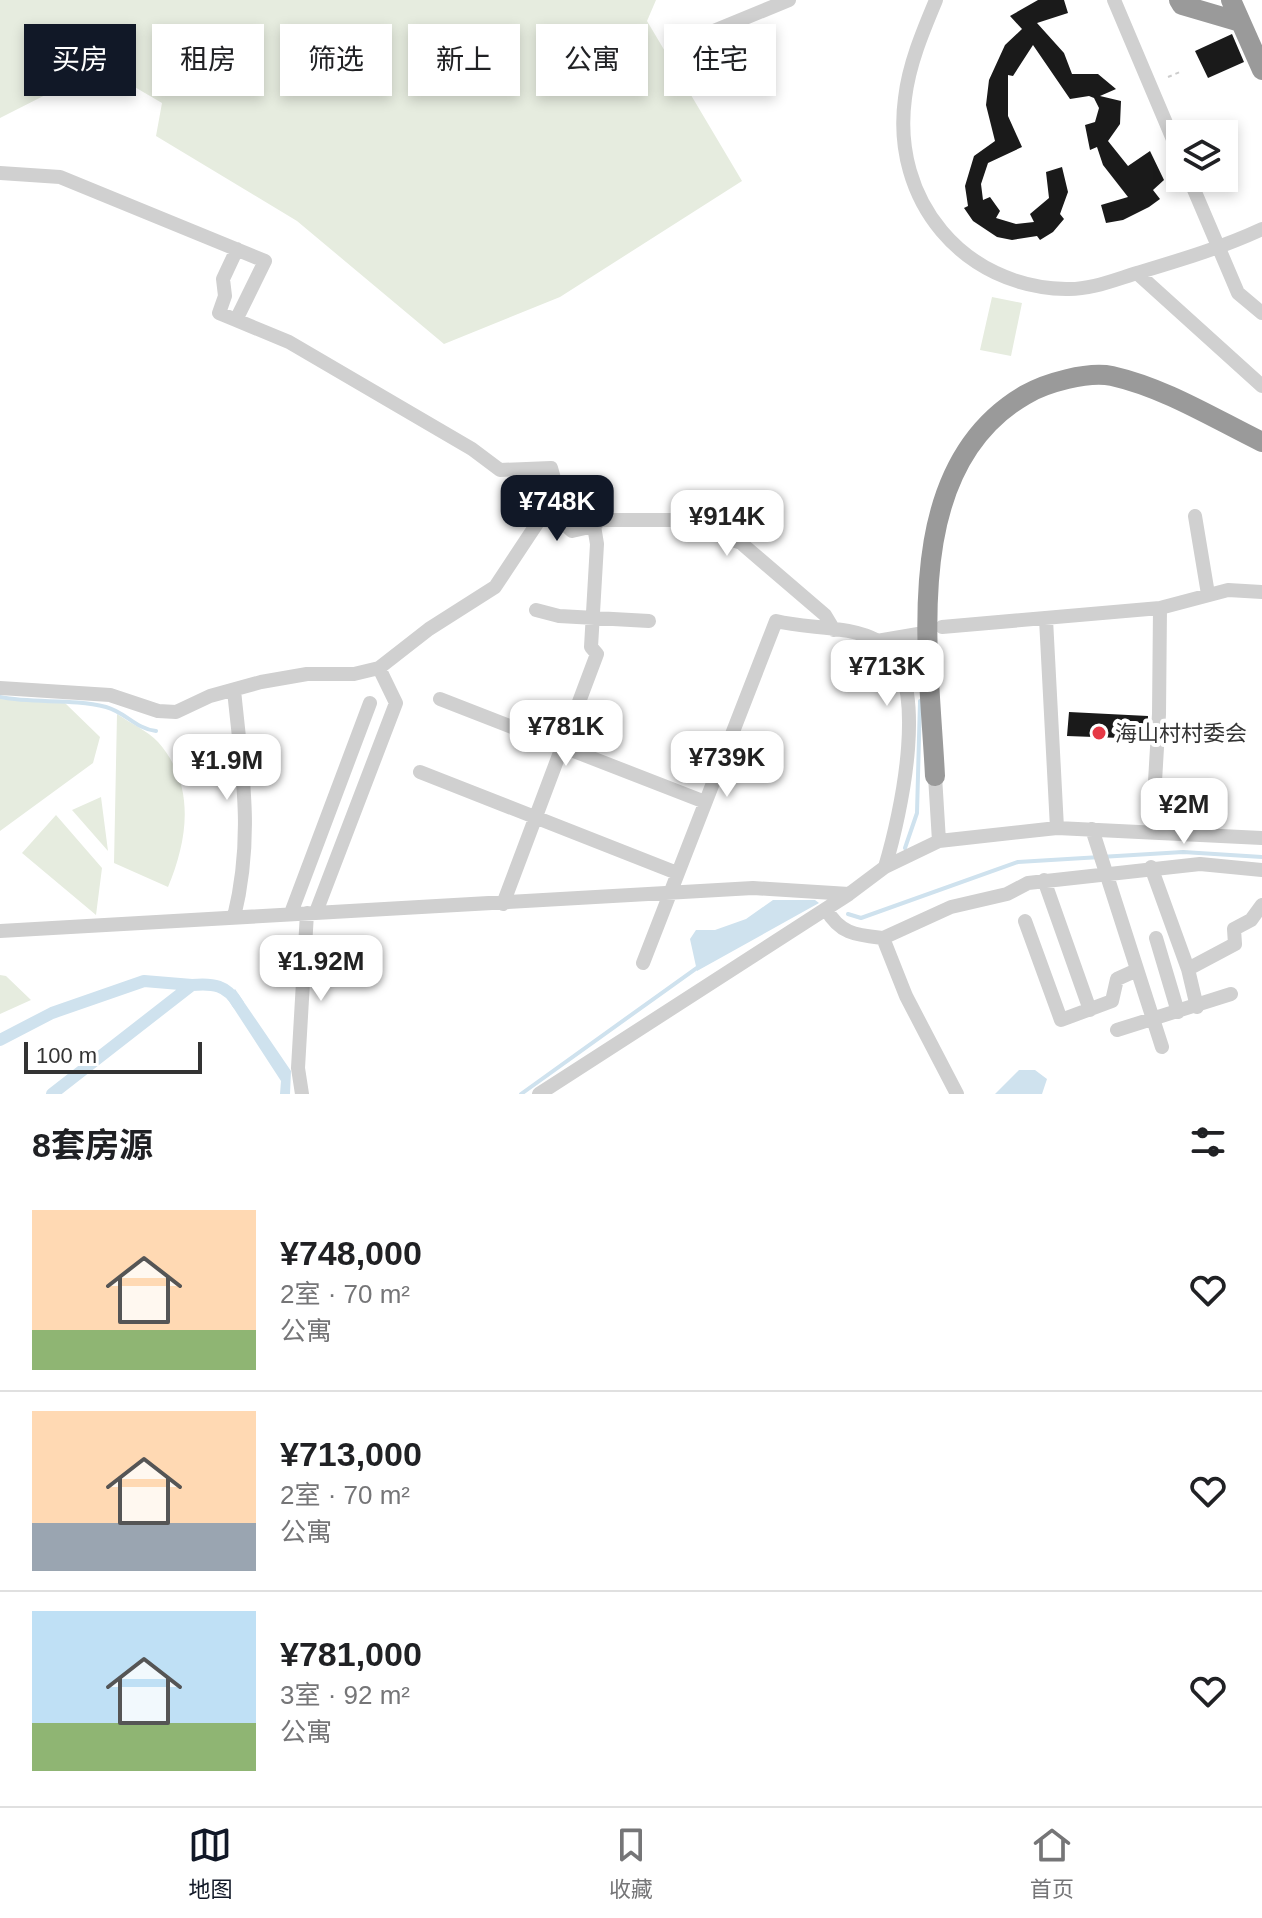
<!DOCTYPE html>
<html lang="zh">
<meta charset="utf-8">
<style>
:root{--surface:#fff;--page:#f6f6f6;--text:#202124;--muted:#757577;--line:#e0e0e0;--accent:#111827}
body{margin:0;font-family:Arial,"Noto Sans SC",sans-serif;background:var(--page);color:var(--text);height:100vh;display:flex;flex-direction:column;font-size:30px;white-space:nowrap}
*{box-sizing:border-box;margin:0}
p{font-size:26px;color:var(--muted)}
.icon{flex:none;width:44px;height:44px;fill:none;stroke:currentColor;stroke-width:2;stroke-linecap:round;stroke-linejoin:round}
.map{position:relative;height:1094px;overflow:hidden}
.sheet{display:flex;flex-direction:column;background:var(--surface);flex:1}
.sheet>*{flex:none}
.banner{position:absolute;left:24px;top:24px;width:800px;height:72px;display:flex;gap:16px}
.controls{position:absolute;left:1166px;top:120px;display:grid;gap:16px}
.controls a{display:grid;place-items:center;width:72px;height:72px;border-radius:0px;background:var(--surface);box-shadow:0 4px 12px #0003;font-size:40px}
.scale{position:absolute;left:24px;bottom:20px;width:178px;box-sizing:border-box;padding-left:8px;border:4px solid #333;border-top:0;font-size:22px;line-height:28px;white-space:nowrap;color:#333;-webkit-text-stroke:6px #fff;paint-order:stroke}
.price{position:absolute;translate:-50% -68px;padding:0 18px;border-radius:16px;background:#fff;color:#222;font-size:26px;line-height:52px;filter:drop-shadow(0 2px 4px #0008)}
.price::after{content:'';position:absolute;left:50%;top:48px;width:24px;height:18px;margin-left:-12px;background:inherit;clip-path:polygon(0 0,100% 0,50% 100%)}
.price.on{background:var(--accent);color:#fff}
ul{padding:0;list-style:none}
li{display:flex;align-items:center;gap:24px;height:200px;padding:0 32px}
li+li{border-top:2px solid var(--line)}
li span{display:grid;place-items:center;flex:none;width:224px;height:160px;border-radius:0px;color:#555}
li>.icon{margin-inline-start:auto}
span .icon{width:96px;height:96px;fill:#fffc;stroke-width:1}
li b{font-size:34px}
h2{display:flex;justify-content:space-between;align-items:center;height:96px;padding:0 32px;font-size:34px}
.chip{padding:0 28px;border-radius:0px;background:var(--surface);box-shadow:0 4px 12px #0003;font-size:28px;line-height:72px}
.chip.on{background:var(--accent);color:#fff}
.dock{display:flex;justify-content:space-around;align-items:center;height:112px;border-top:2px solid var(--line);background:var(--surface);font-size:22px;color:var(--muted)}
.dock a{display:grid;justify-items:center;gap:4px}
.dock .on{color:var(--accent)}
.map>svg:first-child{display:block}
</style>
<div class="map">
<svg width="1262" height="1094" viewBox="0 0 1262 1094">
<rect width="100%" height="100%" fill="#fff"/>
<path fill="#e6ecdf" d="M0,0H656L647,21L742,181L560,297L444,344L297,221L156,136L162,103L92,62L67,84L0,118Z
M992,297L1022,303L1011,356L980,350Z
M0,699L65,703L100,737L93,763L0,831Z
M117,714C130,723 148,731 158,742C196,785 188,839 168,887L114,863Z
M101,797L108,851L72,810Z
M56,815L102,868L96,915L22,853Z
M0,975L6,976L31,1000L0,1014Z"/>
<path fill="#cfe2ee" d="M773,900H815L819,903L697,971L690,939L696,930H715L746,919Z
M235,989L291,1071L290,1094H280L281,1081L227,998Z
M1019,1070H1035L1047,1079L1042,1094H995Z"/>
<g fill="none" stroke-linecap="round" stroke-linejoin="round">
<path stroke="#cfe2ee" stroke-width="4" d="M0,697C35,704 71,698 106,707C125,712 136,729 156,731
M905,848L917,813L920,701
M848,914L861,918L1018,862L1183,852L1262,857
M521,1094L698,967"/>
<path stroke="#cfe2ee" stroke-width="12" d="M0,1040L52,1013L144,981L192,985
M52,1094L192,985C213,983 227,985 238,1004"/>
</g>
<path fill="#1a1a1a" d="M1038,0H1064L1068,13L1037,23L1064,53L1072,74H1098L1116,89L1100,96L1121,101L1120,124L1108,141L1128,166L1150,151L1164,180L1153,190L1160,199L1149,207L1123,220L1106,223L1101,205L1128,197L1103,165L1097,147L1090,150L1085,125L1095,122L1099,108L1094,98L1089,96L1070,99L1033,45L1013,76L1008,75V116L1022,147L988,163L981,184L983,200L990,197L1000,211L996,218L1016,224L1034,222L1030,214L1049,198L1046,172L1062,167L1068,192L1060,214L1064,219L1053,232L1040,240L1037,236L1012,240L997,237L973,221L964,208L968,206L965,186L974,156L995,141L986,105L989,80L1005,45L1022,29L1010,16Z
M1232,34L1244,62L1208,78L1195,51Z
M1069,712L1148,716L1147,739L1067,736Z"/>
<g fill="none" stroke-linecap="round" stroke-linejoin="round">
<path stroke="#cdcdcd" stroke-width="2" stroke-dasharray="4 4" stroke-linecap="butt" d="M1168,77L1180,72"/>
<path stroke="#d0d0d0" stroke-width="14" d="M936,0C923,31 909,64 905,98C891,200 963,287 1066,289C1090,290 1114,280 1137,273C1180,260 1221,248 1262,229
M1114,0L1180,156
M687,42L789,0
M0,173L60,177L265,261L236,320L289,342L472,449L500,470L551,468L560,500L546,510L495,587L429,629L379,668L354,674H307L261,682L210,696L176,712L158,711L110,695L0,688
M1189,178L1238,293L1262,313
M1137,273L1262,386
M236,320L219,313L225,296L223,279L237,249
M560,500L563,523L572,531L594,526L600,520H674L741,543L825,615L834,630
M1195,516L1208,594
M536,610L559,616L649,621
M1046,619L1057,828
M942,627L1160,608L1228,590L1262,592
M877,641L924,633
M234,690C242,771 254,836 234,917
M440,699L705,802
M420,772L677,873
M935,776L939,841
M1092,829L1162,1047
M1152,832L1159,714L1160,608
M1151,867L1188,969L1197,1007
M1044,880L1090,1010
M503,904L597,654L591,647L597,544L594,526
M826,909C840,934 856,935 883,938
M316,912L396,703L379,668
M291,913L370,703
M1025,921L1061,1020L1112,1001L1117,979L1137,970
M0,931L753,888L849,894
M1156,938L1178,1012
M643,963L776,621C808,629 849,625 878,641C934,672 900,817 885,867
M1188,969L1235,944L1234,929L1251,920L1262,905
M1117,1030L1231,994
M302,1094L298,1068L307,913
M539,1094L849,894L885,867L939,841L1057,828L1262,838
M957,1094L906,996L883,938L951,907L1007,894L1028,883L1200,864L1262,870"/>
<path stroke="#9a9a9a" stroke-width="20" d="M1179,0L1182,5L1240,22
M1231,0L1262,70
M935,776C929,653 898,469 1025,395C1045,383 1088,371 1112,376C1165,388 1213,418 1262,442"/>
</g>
<circle fill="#e63946" stroke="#fff" stroke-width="3" cx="1099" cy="733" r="8"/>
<g text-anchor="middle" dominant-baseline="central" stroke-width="8" stroke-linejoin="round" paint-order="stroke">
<g font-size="22" fill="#333" stroke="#fff" text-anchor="start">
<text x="1115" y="733">海山村村委会</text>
</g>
</g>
</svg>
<div class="controls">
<a><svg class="icon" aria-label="layers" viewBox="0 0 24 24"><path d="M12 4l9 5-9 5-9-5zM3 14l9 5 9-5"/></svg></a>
</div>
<div class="scale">100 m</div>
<b class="price on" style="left:557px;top:543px">¥748K</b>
<b class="price" style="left:727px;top:558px">¥914K</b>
<b class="price" style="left:887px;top:708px">¥713K</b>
<b class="price" style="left:566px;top:768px">¥781K</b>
<b class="price" style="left:727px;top:799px">¥739K</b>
<b class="price" style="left:227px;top:802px">¥1.9M</b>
<b class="price" style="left:1184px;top:846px">¥2M</b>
<b class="price" style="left:321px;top:1003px">¥1.92M</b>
<div class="banner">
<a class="chip on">买房</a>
<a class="chip">租房</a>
<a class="chip">筛选</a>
<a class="chip">新上</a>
<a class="chip">公寓</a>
<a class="chip">住宅</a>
</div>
</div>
<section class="sheet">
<h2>8套房源<svg class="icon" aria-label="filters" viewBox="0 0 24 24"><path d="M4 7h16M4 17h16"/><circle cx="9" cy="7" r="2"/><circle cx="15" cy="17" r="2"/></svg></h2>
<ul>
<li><span style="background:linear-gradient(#ffd9b3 75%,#8fb573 0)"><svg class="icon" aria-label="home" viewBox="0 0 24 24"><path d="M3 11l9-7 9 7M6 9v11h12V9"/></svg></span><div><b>¥748,000</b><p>2室 · 70 m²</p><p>公寓</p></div><svg class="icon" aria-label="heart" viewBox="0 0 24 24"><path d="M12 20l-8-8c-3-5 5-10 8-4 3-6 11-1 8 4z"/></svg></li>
<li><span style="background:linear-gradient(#ffd9b3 70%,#9aa5b1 0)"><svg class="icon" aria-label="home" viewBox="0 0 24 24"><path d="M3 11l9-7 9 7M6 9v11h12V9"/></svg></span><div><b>¥713,000</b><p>2室 · 70 m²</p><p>公寓</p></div><svg class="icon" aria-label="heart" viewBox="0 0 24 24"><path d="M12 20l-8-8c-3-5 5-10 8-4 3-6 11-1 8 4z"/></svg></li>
<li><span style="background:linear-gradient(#bfe0f5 70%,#8fb573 0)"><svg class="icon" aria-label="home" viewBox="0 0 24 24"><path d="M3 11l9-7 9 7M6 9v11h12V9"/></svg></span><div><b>¥781,000</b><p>3室 · 92 m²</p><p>公寓</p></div><svg class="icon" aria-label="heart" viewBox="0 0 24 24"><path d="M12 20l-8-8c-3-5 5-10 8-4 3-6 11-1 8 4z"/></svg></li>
</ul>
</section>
<nav class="dock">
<a class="on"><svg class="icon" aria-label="map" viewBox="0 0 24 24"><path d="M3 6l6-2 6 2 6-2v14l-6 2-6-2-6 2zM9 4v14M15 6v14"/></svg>地图</a>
<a><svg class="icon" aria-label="saved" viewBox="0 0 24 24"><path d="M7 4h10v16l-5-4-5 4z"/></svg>收藏</a>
<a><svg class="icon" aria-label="home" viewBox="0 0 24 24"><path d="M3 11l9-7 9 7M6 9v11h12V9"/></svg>首页</a>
</nav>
